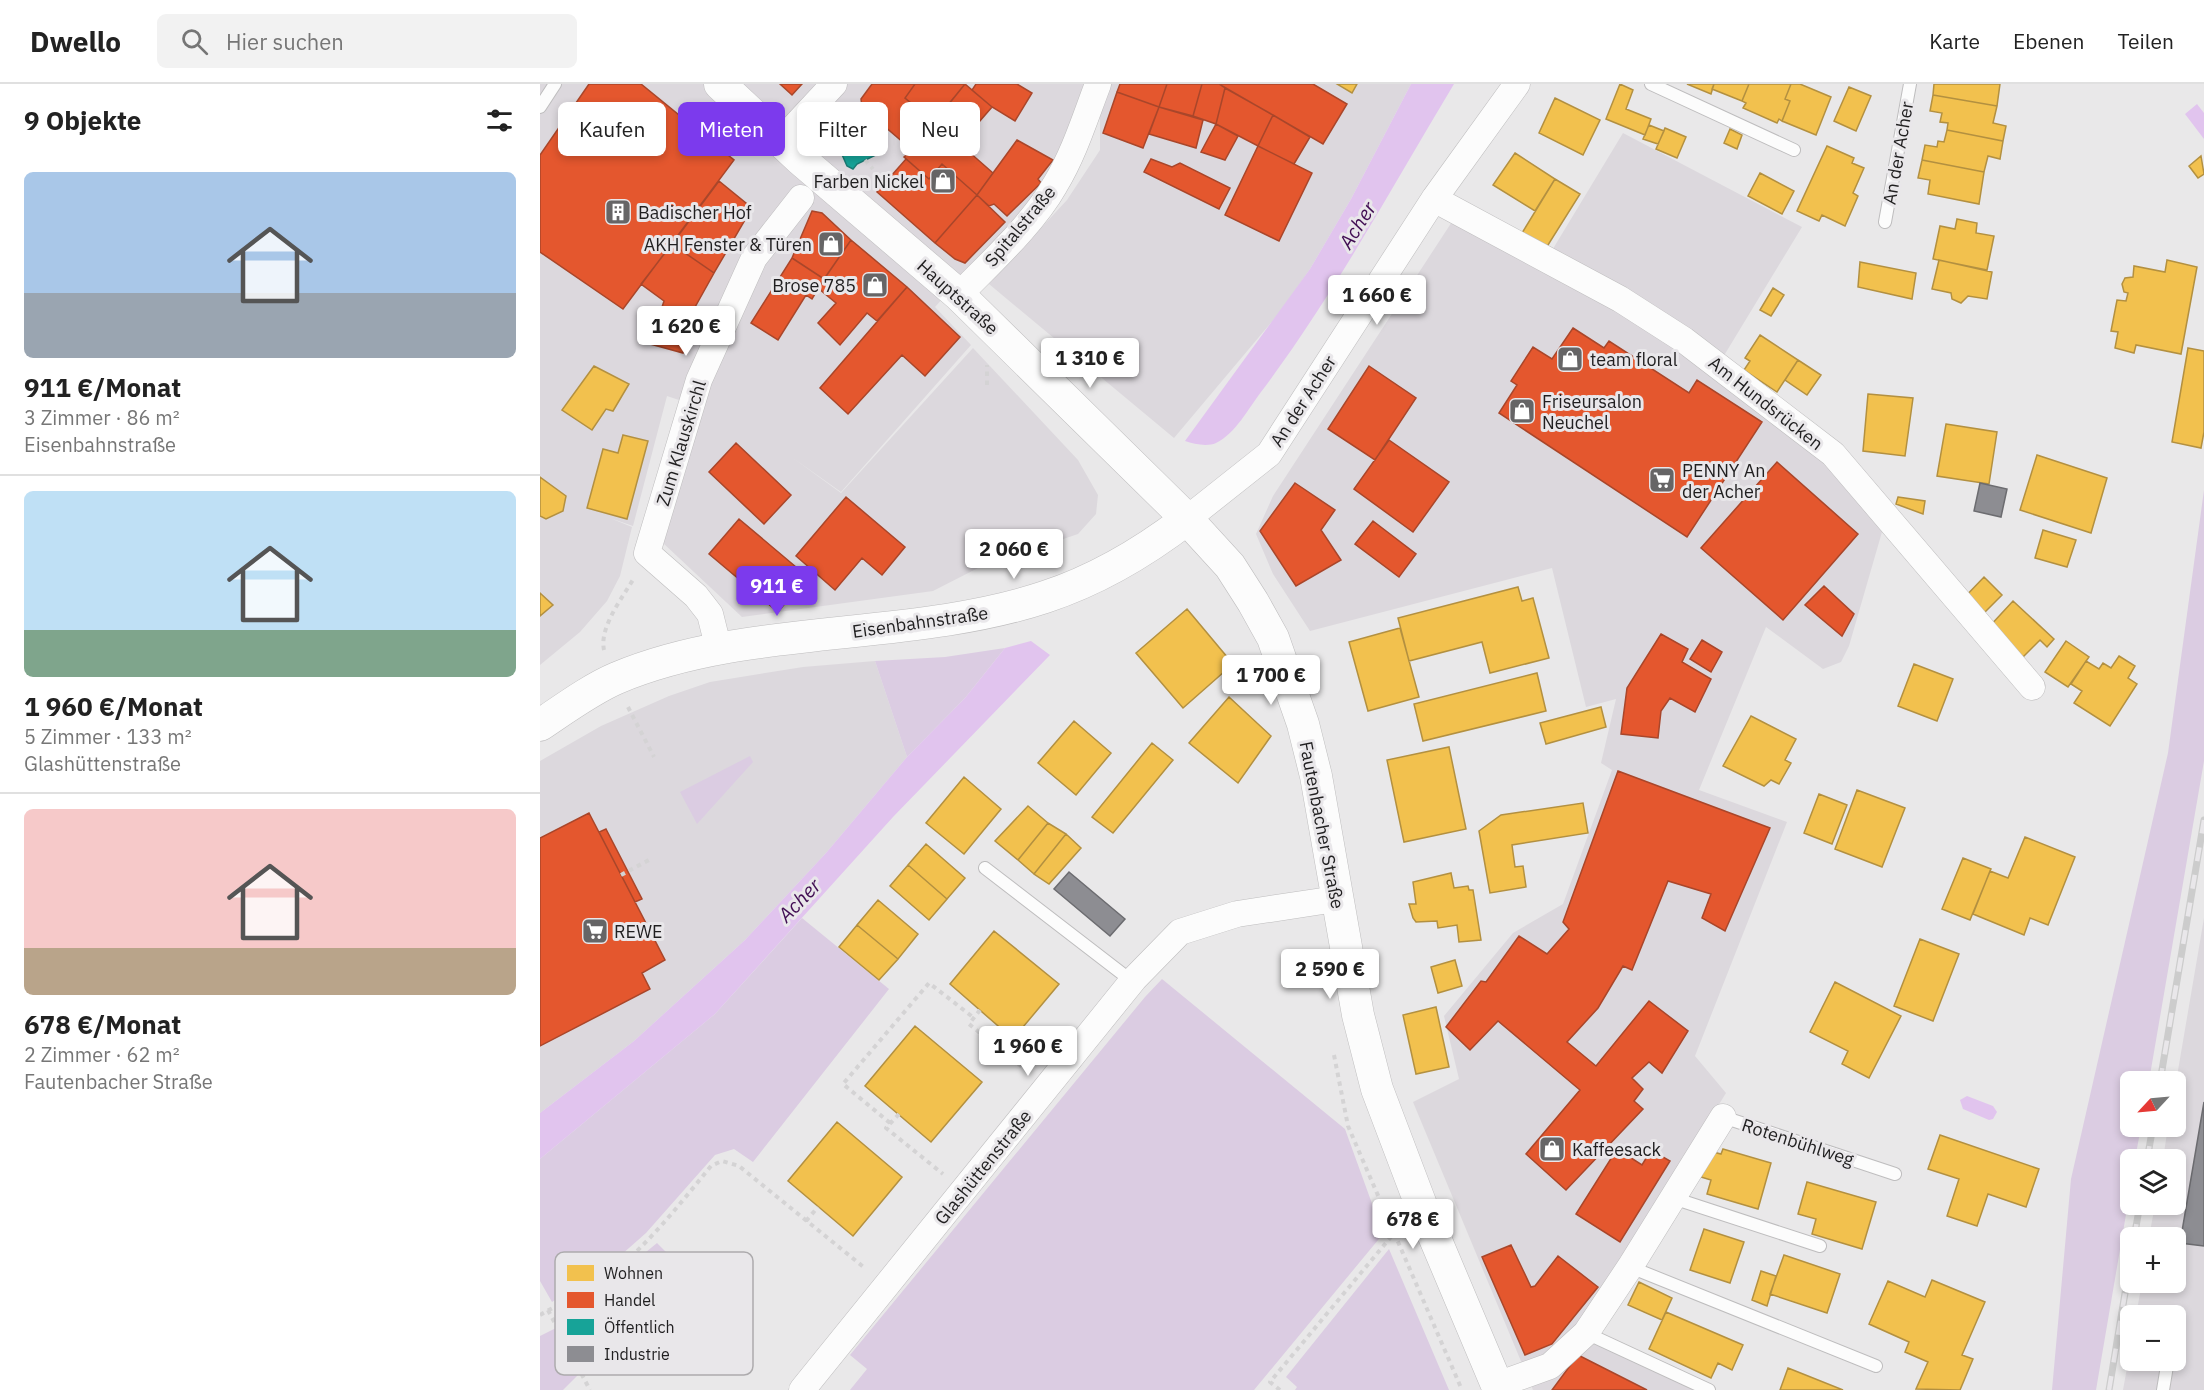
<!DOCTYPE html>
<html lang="de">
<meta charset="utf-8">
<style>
:root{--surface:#fff;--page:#f2f2f2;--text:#222;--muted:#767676;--line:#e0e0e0;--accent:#7c3aed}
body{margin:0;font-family:"IBM Plex Sans",sans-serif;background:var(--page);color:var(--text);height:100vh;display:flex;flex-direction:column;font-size:22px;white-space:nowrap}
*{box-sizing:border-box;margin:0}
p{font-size:20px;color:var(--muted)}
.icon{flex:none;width:33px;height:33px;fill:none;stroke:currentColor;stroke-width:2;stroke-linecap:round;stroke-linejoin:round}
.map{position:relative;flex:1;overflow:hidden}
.panel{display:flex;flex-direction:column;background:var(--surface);width:540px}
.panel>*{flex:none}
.hud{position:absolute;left:18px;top:18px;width:570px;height:54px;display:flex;gap:12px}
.needle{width:39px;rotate:244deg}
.tools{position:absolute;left:1580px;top:987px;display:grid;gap:12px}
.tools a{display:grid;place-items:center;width:66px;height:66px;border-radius:9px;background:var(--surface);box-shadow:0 3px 9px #0003;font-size:30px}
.price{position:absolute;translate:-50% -51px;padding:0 14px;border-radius:6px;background:#fff;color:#222;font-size:20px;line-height:39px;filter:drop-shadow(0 2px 3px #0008)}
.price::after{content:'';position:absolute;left:50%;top:36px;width:18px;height:14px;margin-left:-9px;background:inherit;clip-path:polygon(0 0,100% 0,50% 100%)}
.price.current{background:var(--accent);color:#fff}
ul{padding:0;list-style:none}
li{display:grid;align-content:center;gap:12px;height:318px;padding:0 24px}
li+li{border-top:2px solid var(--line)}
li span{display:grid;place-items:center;height:186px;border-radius:9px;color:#555}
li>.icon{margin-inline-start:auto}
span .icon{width:108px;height:108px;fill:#fffc;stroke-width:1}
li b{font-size:26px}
h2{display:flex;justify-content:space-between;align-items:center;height:72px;padding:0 24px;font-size:26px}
.tag{padding:0 21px;border-radius:9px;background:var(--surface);box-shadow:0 3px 9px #0003;font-size:21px;line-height:54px}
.tag.current{background:var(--accent);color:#fff}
header{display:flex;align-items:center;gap:36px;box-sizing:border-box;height:84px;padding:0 30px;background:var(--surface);border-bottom:2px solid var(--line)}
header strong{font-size:28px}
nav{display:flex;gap:33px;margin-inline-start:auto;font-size:21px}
.search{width:420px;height:54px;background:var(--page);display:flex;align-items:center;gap:15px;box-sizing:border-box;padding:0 21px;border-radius:9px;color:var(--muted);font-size:22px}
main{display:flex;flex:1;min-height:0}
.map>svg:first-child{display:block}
</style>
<header>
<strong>Dwello</strong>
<div class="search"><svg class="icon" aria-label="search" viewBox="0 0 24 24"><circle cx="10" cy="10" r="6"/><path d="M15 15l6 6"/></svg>Hier suchen</div>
<nav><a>Karte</a><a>Ebenen</a><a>Teilen</a></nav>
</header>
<main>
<section class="panel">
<h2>9 Objekte<svg class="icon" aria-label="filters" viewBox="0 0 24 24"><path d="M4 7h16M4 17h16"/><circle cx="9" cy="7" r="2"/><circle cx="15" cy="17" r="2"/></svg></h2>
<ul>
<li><span style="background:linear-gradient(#a9c7e8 65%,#9aa5b1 0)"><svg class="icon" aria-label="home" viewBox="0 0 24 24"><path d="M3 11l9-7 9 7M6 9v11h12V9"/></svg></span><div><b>911 €/Monat</b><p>3 Zimmer · 86 m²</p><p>Eisenbahnstraße</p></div></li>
<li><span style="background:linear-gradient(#bfe0f5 75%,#7fa58c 0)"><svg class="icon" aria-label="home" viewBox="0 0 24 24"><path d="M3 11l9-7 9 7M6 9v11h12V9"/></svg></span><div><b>1 960 €/Monat</b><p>5 Zimmer · 133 m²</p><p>Glashüttenstraße</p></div></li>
<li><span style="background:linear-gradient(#f6c9c9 75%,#b9a48a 0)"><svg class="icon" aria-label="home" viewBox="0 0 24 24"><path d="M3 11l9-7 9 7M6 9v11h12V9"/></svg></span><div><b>678 €/Monat</b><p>2 Zimmer · 62 m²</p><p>Fautenbacher Straße</p></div></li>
</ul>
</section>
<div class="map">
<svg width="1664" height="1306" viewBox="0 0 1664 1306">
<rect width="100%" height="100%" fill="#e9e8e9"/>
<path fill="#dcd8dd" d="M0,0H871L811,115L770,185L740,228L634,354L449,200L527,116L560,66V22L543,59L395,223L431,261L301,408L253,374L301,409L433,264L538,376L558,411L556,430L538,450L438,484L393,507L202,533L123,459L160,323L127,312L93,442L70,434L92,443L80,492L67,517L40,548L0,581Z
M1083,49L1262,143L1171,293L1282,373L1344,441L1309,562L1301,578L1283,585L1226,543L1159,706L1247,738L1155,972L1186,1009L1038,1250L1154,1306H993L873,1018L919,995L904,932L973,849L1023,820L1072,686L1061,679L1076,615L1046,623L1012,484L770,547L733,490L716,450L733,412L921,124L1008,173Z
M335,577L367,673L286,769L205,856L94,957L0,1029V677L61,642L129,612L170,598L263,583Z
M1664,834V1306H1583L1590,1267V1276H1635V1232L1596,1231L1602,1199L1635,1198V1154L1609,1153L1615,1121L1635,1120V1076L1623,1075L1628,1043L1635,1042V1004Z"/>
<path fill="#dbcce2" d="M1664,406V677L1609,997L1590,998V1042L1601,1043L1595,1075L1590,1076V1107L1556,1306H1512L1531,1095L1628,669Z
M465,564L425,614L367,673L335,577L405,573Z
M210,672L213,678L157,740L140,708Z
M262,834L349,905L213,1078L194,1065L175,1071L106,1149L72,1179L12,1218L0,1197V1075L175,930Z
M622,895L805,1045L843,1150L714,1306H310L327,1285L310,1271L605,913Z
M117,1159L126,1168L46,1283L23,1306H0V1252L24,1240L20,1232L50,1214Z
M849,1165L909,1306H755L757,1303L746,1293Z"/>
<path fill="#e1c4ee" d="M871,0H914C852,103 794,211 721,308C708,325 696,349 676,359C667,363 654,360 645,357L770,185L811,115Z
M1657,20L1664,29V55L1645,30Z
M491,557L510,571L353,733L175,930L0,1075V1029L94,957L205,856L286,769L367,673L425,614L465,564Z
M1427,1012L1453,1022L1457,1028L1453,1035L1449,1036L1423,1025L1420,1016Z"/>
<path fill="#f2c14e" stroke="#b39040" stroke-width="1.5" d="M797,0H817L812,9Z
M1080,0L1093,6L1086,25L1111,35L1105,51L1066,35Z
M1147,0H1174L1171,10Z
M1174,0H1209L1202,17L1172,5Z
M1209,0H1251L1245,15L1250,17L1242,37L1239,35L1237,39L1203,24L1206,19L1202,17Z
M1251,0H1260L1291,13L1276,51L1242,37L1250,17L1245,15Z
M1394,0H1460L1457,22L1393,11Z
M1309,3L1331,12L1316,47L1294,37Z
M1393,11L1457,22L1453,39L1466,42L1463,57L1407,46L1408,39L1400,38L1402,29L1390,27Z
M1015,14L1060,36L1043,71L999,49Z
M1109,41L1124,47L1118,60L1103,55Z
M1125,44L1146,53L1137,74L1116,65Z
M1190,45L1202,51L1197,65L1184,59Z
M1407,46L1463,57L1460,75L1448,72L1444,88L1382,76L1385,61L1397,63L1398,57L1404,58Z
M1287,62L1314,74L1312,79L1324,84L1313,109L1318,112L1305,142L1282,131L1279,137L1257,127Z
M975,69L1015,95L995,127L953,101Z
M1661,72L1664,90L1658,94L1649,82Z
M1382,76L1444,88L1439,120L1388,110L1390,96L1378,94Z
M1220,89L1254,107L1242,130L1208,112Z
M1015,95L1040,110L1003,169L979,154Z
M1417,135L1437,139L1436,149L1454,152L1447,186L1393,175L1400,142L1415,145Z
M1399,176L1452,188L1447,215L1428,212L1421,219L1412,215L1411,209L1392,205Z
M1627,176L1657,183L1641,270L1596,261L1594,269L1575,264L1578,248L1571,247L1577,216L1586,217L1588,209L1584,208L1582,200L1585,194L1593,193L1594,182L1625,188Z
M1320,178L1376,189L1372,215L1318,203Z
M1233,204L1244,211L1231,232L1220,226Z
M1220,251L1258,276L1237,308L1204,286L1210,277L1205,274Z
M1648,264L1664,267V348L1661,364L1632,358Z
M1258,276L1281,291L1267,311L1245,296Z
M54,282L89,300L73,327L66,325L52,346L22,326Z
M1328,310L1373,314L1365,372L1323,367Z
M1406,340L1457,348L1449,400L1397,392Z
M83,351L108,357L87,435L47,424L63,365L78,369Z
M1497,371L1567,394L1551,449L1480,426Z
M0,393L26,412L23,427L6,435L0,432Z
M1358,413L1385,417L1383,430L1356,420Z
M1503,446L1536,456L1527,483L1495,474Z
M1444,493L1462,511L1440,533L1422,516Z
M978,503L982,517L993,514L1009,574L950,589L942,558L869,577L858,534Z
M0,509L13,521L0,532Z
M1473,517L1514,555L1507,563L1500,556L1482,574L1449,543Z
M647,525L693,580L643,624L596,569Z
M860,544L879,613L828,627L809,558Z
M1526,557L1549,573L1528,603L1505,588Z
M1579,572L1595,582L1588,594L1597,600L1570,642L1534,619L1542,607L1531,600L1546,577L1559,585L1563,579L1571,584Z
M1374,580L1413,595L1397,637L1358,622Z
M997,589L1006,627L883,657L874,620Z
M689,613L731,652L698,699L649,659Z
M1061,623L1066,643L1006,660L1000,639Z
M1211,632L1256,655L1245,676L1251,679L1239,700L1231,696L1224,702L1183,682Z
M534,637L571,669L536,711L498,679Z
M612,659L633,676L573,749L552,733Z
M909,663L926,745L864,758L847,676Z
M424,693L461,725L424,770L386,739Z
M1317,706L1365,724L1342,783L1295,765Z
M1279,710L1307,721L1292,760L1264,749Z
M1043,719L1048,749L972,761L975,783L983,782L986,803L950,809L939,747L961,731Z
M488,722L508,739L478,776L455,757Z
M508,739L526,750L494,790L478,776Z
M526,750L541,764L509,800L494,790Z
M1485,753L1535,773L1508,841L1490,834L1484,851L1433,830L1450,787L1468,794Z
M386,760L425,794L407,815L368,781Z
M1423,774L1451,785L1430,836L1402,825Z
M368,781L407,815L389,836L350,802Z
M911,789L914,804L928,802L929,806H933L941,856L919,858L917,841L898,844L897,837L876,838L873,834L869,820H876L873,798Z
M338,816L378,850L358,875L317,841Z
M317,841L358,875L339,896L299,863Z
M454,847L519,900L473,955L410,900Z
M1380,855L1419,870L1393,937L1354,922Z
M915,876L922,902L898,909L891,883Z
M1295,898L1361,932L1329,994L1302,980L1308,967L1270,948Z
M896,923L909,983L876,990L863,931Z
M375,942L442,998L391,1058L325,1002Z
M297,1038L362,1093L313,1152L248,1097Z
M1400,1051L1499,1085L1486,1123L1448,1110L1437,1142L1407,1132L1419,1095L1388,1085Z
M1183,1065L1231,1079L1218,1125L1167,1110L1171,1096L1161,1093L1169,1067L1181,1070Z
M1267,1098L1336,1118L1322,1165L1272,1150L1276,1135L1258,1130Z
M1164,1145L1204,1158L1190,1199L1150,1186Z
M1244,1171L1300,1190L1287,1229L1230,1210Z
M1221,1187L1236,1192L1227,1222L1212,1216Z
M1392,1196L1445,1218L1422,1271L1433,1275L1420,1306L1376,1305L1388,1278L1365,1268L1369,1258L1329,1240L1348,1197L1385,1213Z
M1099,1198L1132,1214L1122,1236L1088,1221Z
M1126,1228L1203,1261L1192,1286L1178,1279L1171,1294L1109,1265Z
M1248,1284L1303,1306H1240Z"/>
<path fill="#e4572e" stroke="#a9462a" stroke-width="1.5" d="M49,0H101L194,76L83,225L0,168V71Z
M240,0H262L252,11Z
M332,0H375L365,14L394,38L372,66L322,23L321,15Z
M375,0H425L394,38L365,14Z
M425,0L452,23L426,53L400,31Z
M436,0H477L492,9L475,37L452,23L432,6Z
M580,0H627L619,23L577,8Z
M627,0H662L653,32L619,23Z
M662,0H679L685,4L676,40L653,32Z
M679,0H773L807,20L783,60Z
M685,4L733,31L718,62L676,40Z
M577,8L619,23L603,64L563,49Z
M619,23L663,36L656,64L609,50Z
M400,31L426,53L420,60L453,89L437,111L402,80L389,95L364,73L372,66Z
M733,31L770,53L754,80L718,62Z
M676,40L698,52L685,76L661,68Z
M477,56L513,76L498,95L501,99L467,132L454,120L449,122L437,111Z
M718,62L772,89L739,157L685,131Z
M366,75L389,95L402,80L437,111L395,159L337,108Z
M611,75L632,83L640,79L690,104L679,125L604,88Z
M179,97L212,124L174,189L132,160Z
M437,111L465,138L425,179L415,175L395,159Z
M272,127L282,129L311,156L284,195L252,174Z
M311,156L367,203L337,237L327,229L300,261L278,239L296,219L278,204Z
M132,160L174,189L154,225L143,269L110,260L124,217L101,200Z
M252,174L284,195L272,215L266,211L238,256L211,239Z
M367,203L420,253L385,292L362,271L308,330L280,304Z
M1033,244L1064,264L1069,257L1149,309L1157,296L1222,338L1147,453L959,329L977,301L971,297L993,263L1012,275Z
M829,282L876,314L835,376L788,345Z
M849,356L909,398L873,448L814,405Z
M196,359L251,411L224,440L169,388Z
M1237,378L1318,450L1243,536L1161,464Z
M755,399L795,426L781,446L801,476L756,502L720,447Z
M306,413L365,463L342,491L322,474L295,506L256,472Z
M199,435L256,483L244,497L255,507L238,528L169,470Z
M833,437L876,470L859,493L815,460Z
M1284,502L1314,530L1302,552L1265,521Z
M1121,550L1148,565L1142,578L1171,595L1155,628L1130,614L1121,627L1118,654L1081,650L1087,604Z
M1162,556L1182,568L1171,588L1150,575Z
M1078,687L1230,744L1185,847L1162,834L1171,810L1128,797L1092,886L1083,882L1058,924L1027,958L1056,982L1109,917L1148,947L1122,989L1109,978L1092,994L1103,1005L1094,1017L1103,1025L1026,1106L986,1070L1040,1006L958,937L930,966L906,943L941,897L946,898L979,852L1007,870L1029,845L1023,838Z
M49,729L125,876L102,889L110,905L0,962V754Z
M66,745L102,815L95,818L59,748Z
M1077,1065L1102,1081L1111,1066L1130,1077L1080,1158L1036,1130Z
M971,1161L991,1203L995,1202L1018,1172L1058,1203L1012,1260L985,1271L942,1173Z
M1038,1271L1107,1306H1012Z"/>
<path fill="#17a398" stroke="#1a7b74" stroke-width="1.5" d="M299,26L315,41L322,37L338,70L317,80L313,85L307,82L293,50L296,47L288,38Z"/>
<path fill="#8d8d92" stroke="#6c6c70" stroke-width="1.5" d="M1440,399L1467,405L1461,433L1434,427Z
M529,788L585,835L570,852L514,805Z
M1664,1018V1162L1640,1159Z"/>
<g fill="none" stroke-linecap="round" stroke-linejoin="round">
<defs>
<path id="service" d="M1111,0L1254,66
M0,23L15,0
M1345,138L1370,0
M445,784L593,898
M1183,1033L1355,1090
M1133,1114L1280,1162
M1090,1183L1336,1282
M1635,1233L1636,1229
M1046,1249L1169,1306
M1623,1306L1628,1276"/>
<path id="minor" d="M241,57L294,0
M894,115L1080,215L1144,256L1293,370L1492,603
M419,211C450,179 493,140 515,101C534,70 545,34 558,0
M647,435L729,370L894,115L977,0
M179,566L170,530L156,512L107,469L159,296L214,174L261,114
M957,1301L1010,1282L1046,1249L1090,1183L1183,1033
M262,1306L594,895L640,848L697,830L796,815"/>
<path id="tertiary" d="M180,0L260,75L419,211L647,435L690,482L713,518L733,554L763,640L776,692L818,931L837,1005L881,1121L959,1306
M0,641C24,625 51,605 77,594C208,539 370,558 505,513C557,496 604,468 647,435"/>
</defs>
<use href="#service" stroke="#bebdbe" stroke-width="14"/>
<use href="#minor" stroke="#bebdbe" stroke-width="27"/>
<use href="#tertiary" stroke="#bebdbe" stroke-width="33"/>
<path stroke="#d4d3d4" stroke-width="4" stroke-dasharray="4.5 4.5" stroke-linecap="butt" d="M309,22L327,38L348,70
M325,76L333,85
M447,301V281
M64,566C59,543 83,513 94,494
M88,623L114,673
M81,791L109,776
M440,926L429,940L486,986
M794,971L808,1042L922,1306
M359,1030L346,1044L403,1090
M350,1039L303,1000L389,899L434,934
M266,1137L278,1123
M8,1226L50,1306
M0,1231C15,1222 31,1216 46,1207C96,1177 134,1127 171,1082L182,1077L199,1082L326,1185
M740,1306L730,1298L855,1148"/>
<use href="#service" stroke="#fcfcfc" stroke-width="12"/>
<use href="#minor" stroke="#fcfcfc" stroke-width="26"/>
<use href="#tertiary" stroke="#fcfcfc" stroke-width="32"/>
<defs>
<path id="rail" d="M1620,998L1664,736
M1607,1076L1613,1042
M1594,1154L1600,1120
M1569,1306L1590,1179"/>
</defs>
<use href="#rail" stroke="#ccc" stroke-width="7"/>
<use href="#rail" stroke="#e9e7ea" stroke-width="4.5" stroke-dasharray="14" stroke-linecap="butt"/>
</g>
<defs>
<symbol id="shop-square" viewBox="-11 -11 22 22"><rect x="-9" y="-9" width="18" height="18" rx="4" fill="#666566" stroke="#e9e7ea"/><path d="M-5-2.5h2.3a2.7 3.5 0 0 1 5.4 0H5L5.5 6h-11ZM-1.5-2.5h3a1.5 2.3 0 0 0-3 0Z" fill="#fff"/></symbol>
<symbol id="building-square" viewBox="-11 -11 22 22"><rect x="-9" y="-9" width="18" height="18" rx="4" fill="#666566" stroke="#e9e7ea"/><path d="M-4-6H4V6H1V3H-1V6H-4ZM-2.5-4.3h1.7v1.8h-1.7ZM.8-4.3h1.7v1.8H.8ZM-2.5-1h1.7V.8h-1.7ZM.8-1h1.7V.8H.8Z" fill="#fff"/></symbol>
<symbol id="supermarket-square" viewBox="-11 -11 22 22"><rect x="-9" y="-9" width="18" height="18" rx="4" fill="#666566" stroke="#e9e7ea"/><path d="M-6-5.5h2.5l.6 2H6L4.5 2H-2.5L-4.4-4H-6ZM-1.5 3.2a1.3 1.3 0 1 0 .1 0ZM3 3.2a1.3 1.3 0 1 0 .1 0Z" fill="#fff"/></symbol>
</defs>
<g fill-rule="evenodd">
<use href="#shop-square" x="388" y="82" width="30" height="30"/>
<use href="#building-square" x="63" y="113" width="30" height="30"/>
<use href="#shop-square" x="276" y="145" width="30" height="30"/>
<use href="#shop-square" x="320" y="186" width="30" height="30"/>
<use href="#shop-square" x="1015" y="260" width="30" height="30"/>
<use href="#shop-square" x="967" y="312" width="30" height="30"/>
<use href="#supermarket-square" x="1107" y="381" width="30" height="30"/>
<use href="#supermarket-square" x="40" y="832" width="30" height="30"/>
<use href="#shop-square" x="997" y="1050" width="30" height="30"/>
</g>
<g text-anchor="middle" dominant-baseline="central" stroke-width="6" stroke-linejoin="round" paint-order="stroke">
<g font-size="18" fill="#201f20" stroke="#e9e7ea">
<text transform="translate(1358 69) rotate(-80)">An der Acher</text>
<text transform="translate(480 142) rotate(-50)">Spitalstraße</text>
<text transform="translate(418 213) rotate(42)">Hauptstraße</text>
<text transform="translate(763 317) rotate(-57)">An der Acher</text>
<text transform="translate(1226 319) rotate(38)">Am Hundsrücken</text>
<text transform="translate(141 359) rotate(-73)">Zum Klauskirchl</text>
<text transform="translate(380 538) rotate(-8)">Eisenbahnstraße</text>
<text transform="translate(782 741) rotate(79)">Fautenbacher Straße</text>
<text transform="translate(1258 1058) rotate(18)">Rotenbühlweg</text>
<text transform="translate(443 1083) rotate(-51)">Glashüttenstraße</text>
</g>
<g font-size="18" fill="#201f20" stroke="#e9e7ea" text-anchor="start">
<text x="384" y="97" text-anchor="end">Farben Nickel</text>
<text x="98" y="128">Badischer Hof</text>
<text x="272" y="160" text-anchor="end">AKH Fenster &amp; Türen</text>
<text x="316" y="201" text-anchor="end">Brose 785</text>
<text x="1050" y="275">team floral</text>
<text x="1002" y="317">Friseursalon<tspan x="1002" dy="21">Neuchel</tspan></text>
<text x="1142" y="386">PENNY An<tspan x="1142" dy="21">der Acher</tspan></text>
<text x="74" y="847">REWE</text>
<text x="1032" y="1065">Kaffeesack</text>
</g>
<g font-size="20" font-style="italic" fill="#410e53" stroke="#e9e7ea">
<text transform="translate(817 141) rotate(-58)">Acher</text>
<text transform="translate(259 816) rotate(-46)">Acher</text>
</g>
</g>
<rect x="15" y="1168" width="198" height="123" rx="9" fill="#e9e7ea" stroke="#adabad" stroke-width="1.5"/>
<rect x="27" y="1181" width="27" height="16" fill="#f2c14e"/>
<rect x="27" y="1208" width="27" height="16" fill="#e4572e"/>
<rect x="27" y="1235" width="27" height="16" fill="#17a398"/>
<rect x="27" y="1262" width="27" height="16" fill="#8d8d92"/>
<g font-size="16" fill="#201f20">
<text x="64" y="1195">Wohnen</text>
<text x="64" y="1222">Handel</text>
<text x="64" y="1249">Öffentlich</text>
<text x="64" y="1276">Industrie</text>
</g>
</svg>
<div class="tools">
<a><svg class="needle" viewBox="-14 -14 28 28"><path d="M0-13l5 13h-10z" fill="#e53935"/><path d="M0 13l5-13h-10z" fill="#767676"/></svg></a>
<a><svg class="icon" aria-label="layers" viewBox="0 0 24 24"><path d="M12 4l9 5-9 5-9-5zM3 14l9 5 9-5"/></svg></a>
<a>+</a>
<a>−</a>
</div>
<b class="price" style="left:837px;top:242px">1 660 €</b>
<b class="price" style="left:146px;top:273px">1 620 €</b>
<b class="price" style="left:550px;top:305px">1 310 €</b>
<b class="price" style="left:474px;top:496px">2 060 €</b>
<b class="price current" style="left:237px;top:533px">911 €</b>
<b class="price" style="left:731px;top:622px">1 700 €</b>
<b class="price" style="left:790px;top:916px">2 590 €</b>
<b class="price" style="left:488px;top:993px">1 960 €</b>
<b class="price" style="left:873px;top:1166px">678 €</b>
<div class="hud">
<a class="tag">Kaufen</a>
<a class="tag current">Mieten</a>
<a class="tag">Filter</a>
<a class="tag">Neu</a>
</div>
</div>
</main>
